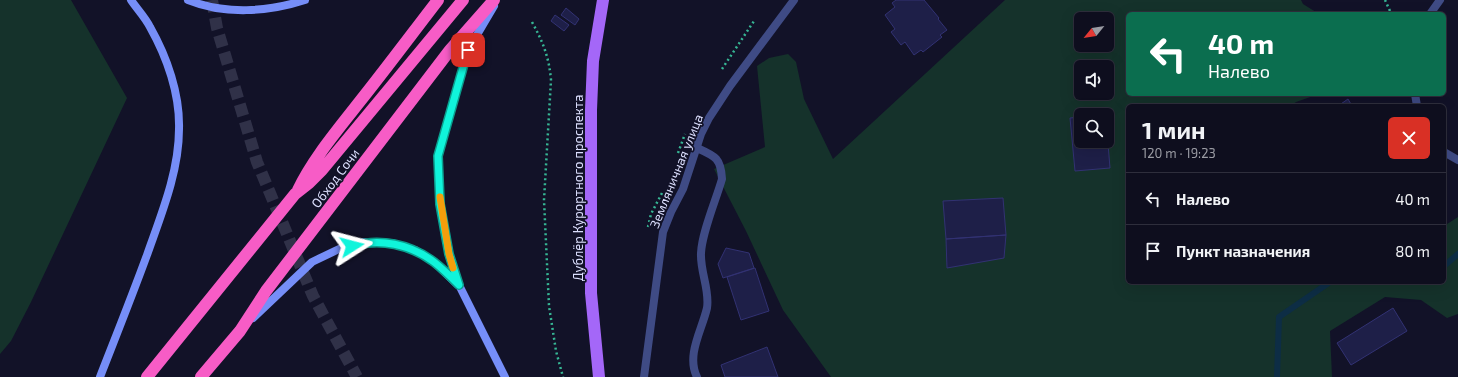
<!DOCTYPE html>
<html lang="ru">
<meta charset="utf-8">
<style>
:root{--surface:#0e0e1e;--page:#171727;--text:#f1f3f6;--muted:#9b9ca4;--line:#2e2e3c}
body{margin:0;font-family:"Exo 2",sans-serif;background:var(--page);color:var(--text);height:100vh;display:flex;flex-direction:column;font-size:15px;white-space:nowrap}
*{box-sizing:border-box;margin:0}
p{font-size:13px;color:var(--muted)}
.icon{flex:none;width:22px;height:22px;fill:none;stroke:currentColor;stroke-width:2;stroke-linecap:round;stroke-linejoin:round}
.map{position:relative;flex:1;overflow:hidden}
.side{position:absolute;left:1126px;top:104px;width:320px;height:180px;display:flex;flex-direction:column;background:var(--surface);border-radius:6px;box-shadow:0 4px 16px #0002,0 0 0 1px var(--line)}
.side>*{flex:none}
.guide{position:absolute;left:1126px;top:12px;width:320px;height:84px;border-radius:6px;box-shadow:0 4px 16px #0002,0 0 0 1px var(--line);background:#0b6e4f;color:#fff;overflow:hidden}
.needle{width:26px;rotate:240deg}
.controls{position:absolute;left:1074px;top:12px;display:grid;gap:8px}
.controls a{display:grid;place-items:center;width:40px;height:40px;border-radius:6px;background:var(--surface);box-shadow:0 4px 16px #0002,0 0 0 1px var(--line);font-size:20px}
.pin{position:absolute;display:grid;place-items:center;width:34px;height:34px;color:#fff;margin:-17px;border-radius:8px;box-shadow:0 2px 6px #0006}
.me{position:absolute;width:44px;margin:-22px;rotate:81deg;stroke-linejoin:round;filter:drop-shadow(0 0 3px #0008)}
.turn{display:flex;align-items:center;gap:14px;height:84px;padding:0 16px;font-size:18px}
.turn .icon{width:52px;height:52px;stroke-width:2.5}
.turn b{display:block;font-size:28px;line-height:34px}
.round{display:grid;place-items:center;flex:none;width:42px;height:42px;border-radius:6px;background:var(--page)}
.headline{display:flex;align-items:center;justify-content:space-between;height:68px;padding:0 16px}
h1{font-size:24px;font-weight:700;line-height:30px}
ul{padding:0;list-style:none}
li{display:flex;align-items:center;gap:12px;height:52px;padding:0 16px;border-top:1px solid var(--line)}
li div{flex:1}
li b{display:block;font-size:15px}
li em{font-style:normal}
.map>svg:first-child{display:block}
.green{fill:#15322b;fill-rule:evenodd}
.lines{fill:none;stroke-linecap:round;stroke-linejoin:round}
.stream{stroke:#0d2d45;stroke-width:6}
.building{fill:#1e1f48;stroke:#323273}
.primary-tunnel{stroke:#303148;stroke-width:12;stroke-dasharray:12 6;stroke-linecap:butt}
.path{stroke:#36b694;stroke-width:2.5;stroke-dasharray:2 3;stroke-linecap:butt}
.lane{stroke:#3f4b85;stroke-width:8}
.street{stroke:#3f4b85;stroke-width:8}
.secondary{stroke:#768ef8;stroke-width:8}
.primary{stroke:#a467f8;stroke-width:12}
.highway{stroke:#f75cc6;stroke-width:12}
.route-casing{stroke:#0a9f8e;stroke-width:10}
.route{stroke:#10f4db;stroke-width:7}
.slow{stroke:#f59e0b;stroke-width:7}
.labels{text-anchor:middle;stroke-width:3.5;stroke-linejoin:round;paint-order:stroke}
.street-label{font-size:13px;fill:#dbdefd;stroke:#121228}
</style>
<div class="map">
<svg width="1458" height="377" viewBox="0 0 1458 377">
<rect width="100%" height="100%" fill="#121228"/>
<!-- green -->
<path class="green" d="M0 0H71L127 98 31 302 11 341 0 354Z
M1005 0H1301L1303 4 1319 14H1128V94H1319L1296 102 1291 106H1128V282H1444V226L1458 217V314L1447 318 1421 300 1385 297 1330 331 1332 377H831L783 310 746 231 714 169 765 147 757 66 769 58 788 54 796 62 804 99 833 159ZM1081 19H1107V45H1081ZM1081 67H1107V93H1081ZM1081 115H1107V141H1081Z"/>
<g class="lines">
<!-- stream -->
<path class="stream" d="M1444 266 1458 254
M1277 377 1279 317 1330 282"/>
</g>
<!-- building -->
<path class="building" d="M896 0H924L939 18 938 19 947 30 940 35 942 37 923 52 921 50 914 55 905 42 901 45 891 32 895 29 885 15 895 7 892 3Z
M566 8 579 19 575 25 561 15Z
M555 15 569 25 564 31 551 21Z
M1348 99 1352 106H1338Z
M1081 117V141H1107V132L1110 168 1075 171 1070 118Z
M1003 198 1006 235 946 239 943 201Z
M1006 235 1004 258 947 268 946 239Z
M726 248 749 253 754 268 723 278 718 264Z
M755 268 769 311 741 320 727 277Z
M1393 308 1407 331 1351 365 1337 343Z
M767 347 778 377H725L721 365Z"/>
<g class="lines">
<!-- primary-tunnel -->
<path class="primary-tunnel" d="M212 0 217 28 257 162 313 296 357 377"/>
<!-- path -->
<path class="path" d="M1385 0 1390 11 1395 14
M532 22C543 42 549 57 551 80L544 200 549 306 556 351 563 377
M722 69 754 21
M678 153 685 134
M648 227 651 214 662 193"/>
<!-- lane -->
<path class="lane" d="M1430 14 1440 0
M1415 94 1417 106
M1444 152 1458 160
M697 377C686 355 702 330 707 308 710 290 700 272 701 253 702 232 716 200 722 179 721 158 715 156 697 148"/>
<!-- street -->
<path class="street" d="M644 377 663 232 671 212 683 189 701 134 709 118 730 86 794 0"/>
<!-- secondary -->
<path class="secondary" d="M188 0C225 15 268 12 305 0
M494 6 468 50 438 156 440 204 449 254 459 285 505 377
M253 318 312 262 339 249 364 242 392 243 415 250 434 262 458 285
M100 377C116 336 132 296 147 255 161 215 179 172 179 129 180 94 167 57 150 27 145 17 137 9 131 0"/>
<!-- primary -->
<path class="primary" d="M599 377 591 293V110L593 61 603 0"/>
<!-- highway -->
<path class="highway" d="M298 190C313 159 336 132 357 105 385 70 411 35 438 0
M147 377 295 194 309 183 322 170 463 0
M201 377 240 331 266 291 450 50 494 0"/>
</g>
<g class="lines">
<defs>
<path id="route" d="M352 246C380 238 410 244 434 262 443 269 451 277 459 285L449 254 440 204 438 156 468 50"/>
</defs>
<!-- route casing -->
<use href="#route" class="route-casing"/>
<!-- route -->
<use href="#route" class="route"/>
<!-- slow -->
<path class="slow" d="M440 197 449 254 453 268"/>
</g>
<g class="labels">
<!-- street labels -->
<g class="street-label">
<text transform="translate(676 171) rotate(-68)" y="5">Земляничная улица</text>
<text transform="translate(335 178) rotate(-53)" y="5">Обход Сочи</text>
<text transform="translate(578 188) rotate(-90)" y="5">Дублёр Курортного проспекта</text>
</g>
</g>
</svg>
<div class="controls">
<a><svg class="needle" viewBox="-14 -14 28 28"><path d="M0-13l5 13h-10z" fill="#e53935"/><path d="M0 13l5-13h-10z" fill="#9b9ca4"/></svg></a>
<a><svg class="icon" aria-label="sound" viewBox="0 0 24 24"><path d="M4 9h4l5-4v14l-5-4H4zM17 9q2 3 0 6"/></svg></a>
<a><svg class="icon" aria-label="search" viewBox="0 0 24 24"><circle cx="10" cy="10" r="6"/><path d="M15 15l6 6"/></svg></a>
</div>
<div class="pin" style="left:468px;top:50px;background:#d93025"><svg class="icon" aria-label="arrive" viewBox="0 0 24 24"><path d="M6 21V4h12l-3 4 3 4H6"/></svg></div>
<svg class="me" style="left:352px;top:246px" viewBox="-20 -20 40 40"><path d="M0-17L14 15 0 8-14 15z" fill="#10f4db" stroke="#fff" stroke-width="4"/></svg>
<div class="guide">
<div class="turn"><svg class="icon" aria-label="left" viewBox="0 0 24 24"><path d="M17 20v-9H6M10 6l-5 5 5 5"/></svg><div><b>40 m</b>Налево</div></div>
</div>
<section class="side">
<div class="headline"><div><h1>1 мин</h1><p>120 m · 19:23</p></div><a class="round" style="background:#d93025;color:#fff"><svg class="icon" aria-label="close" viewBox="0 0 24 24"><path d="M6 6l12 12M18 6L6 18"/></svg></a></div>
<ul>
<li><svg class="icon" aria-label="left" viewBox="0 0 24 24"><path d="M17 20v-9H6M10 6l-5 5 5 5"/></svg><div><b>Налево</b></div><em>40 m</em></li>
<li><svg class="icon" aria-label="arrive" viewBox="0 0 24 24"><path d="M6 21V4h12l-3 4 3 4H6"/></svg><div><b>Пункт назначения</b></div><em>80 m</em></li>
</ul>
</section>
</div>
